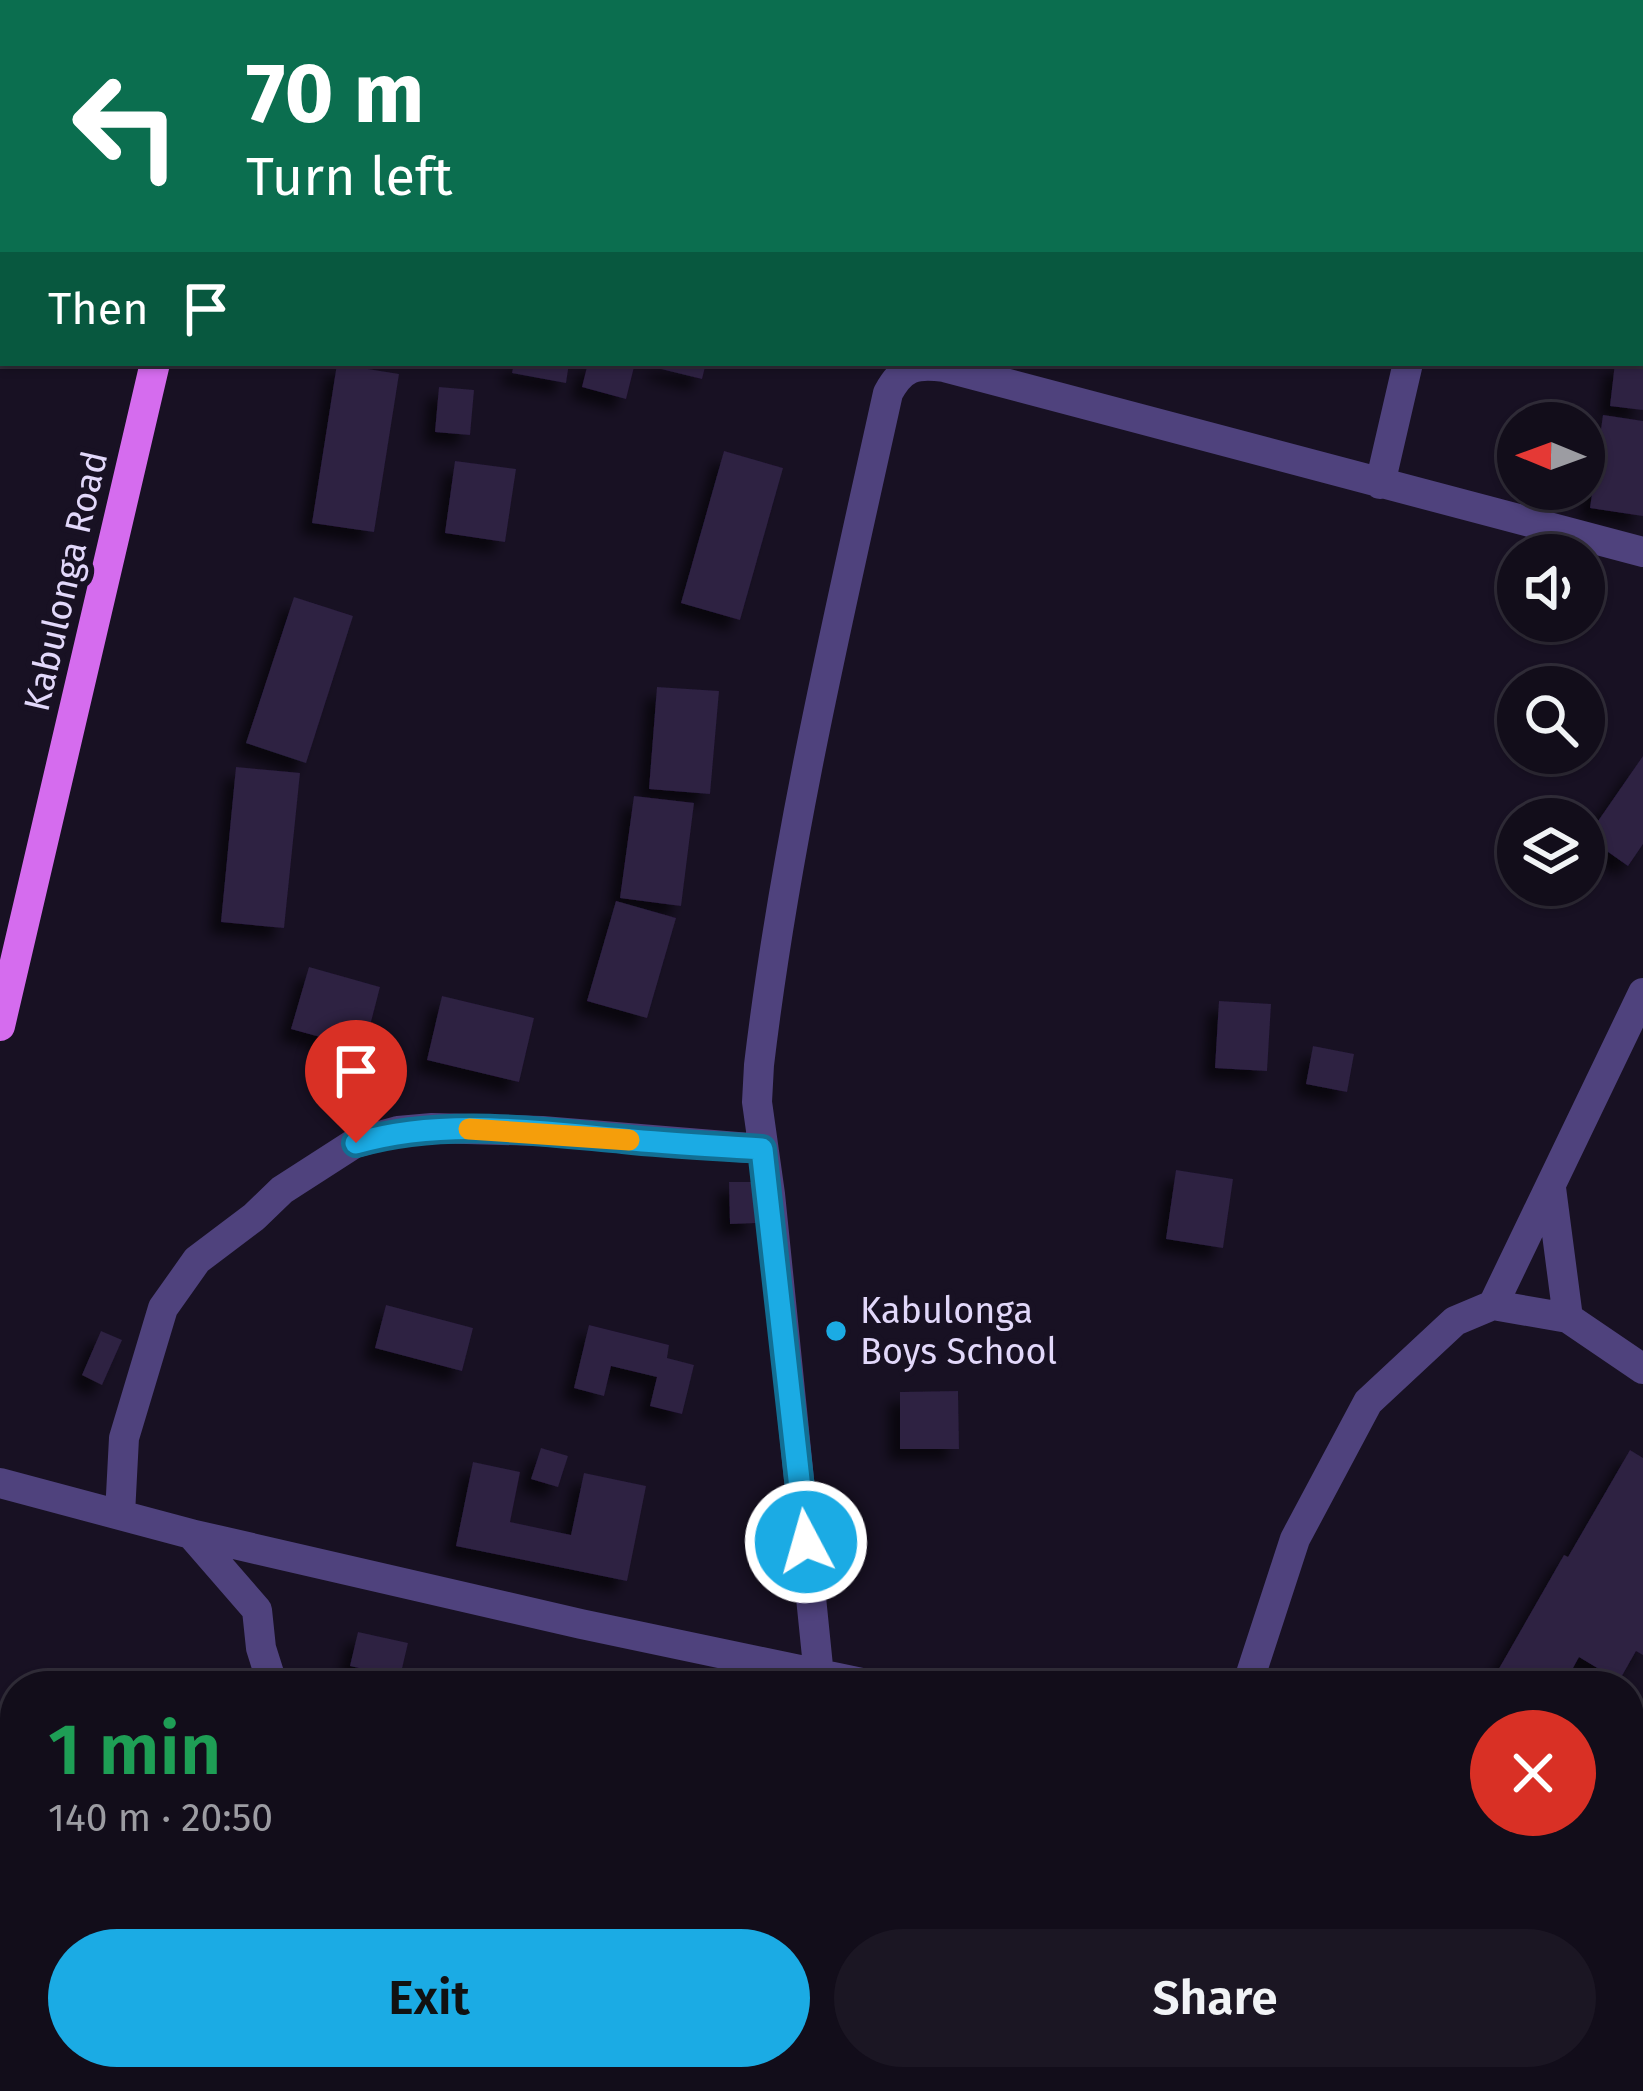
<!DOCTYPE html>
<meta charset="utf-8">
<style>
:root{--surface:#120d1a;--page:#1b1623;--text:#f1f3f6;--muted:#9c9ca2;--line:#312d39;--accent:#1babe4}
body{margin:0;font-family:"Fira Sans",sans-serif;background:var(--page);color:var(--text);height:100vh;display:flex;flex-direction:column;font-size:45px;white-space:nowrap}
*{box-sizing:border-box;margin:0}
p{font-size:39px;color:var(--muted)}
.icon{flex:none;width:66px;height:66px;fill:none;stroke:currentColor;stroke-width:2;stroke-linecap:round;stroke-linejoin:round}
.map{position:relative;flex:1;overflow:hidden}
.panel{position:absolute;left:0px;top:1671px;width:1644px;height:420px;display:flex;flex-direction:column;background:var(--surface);border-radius:48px 48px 0 0;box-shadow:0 3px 9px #0004,0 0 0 3px var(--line)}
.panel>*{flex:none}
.guide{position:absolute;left:0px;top:0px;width:1644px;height:366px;box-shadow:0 3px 9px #0004,0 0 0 3px var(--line);background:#0b6e4f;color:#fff;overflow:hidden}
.needle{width:78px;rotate:271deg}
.fabs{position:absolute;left:1497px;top:402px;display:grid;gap:24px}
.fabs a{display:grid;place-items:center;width:108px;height:108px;border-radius:50%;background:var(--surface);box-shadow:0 3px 9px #0004,0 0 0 3px var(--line);font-size:60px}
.pin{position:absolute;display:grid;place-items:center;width:102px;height:102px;color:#fff;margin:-123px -51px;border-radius:50% 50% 50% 0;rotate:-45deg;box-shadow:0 0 12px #0007}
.pin .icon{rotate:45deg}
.me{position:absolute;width:132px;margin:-66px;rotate:354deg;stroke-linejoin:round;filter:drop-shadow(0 0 9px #0008)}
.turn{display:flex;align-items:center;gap:42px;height:252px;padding:0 48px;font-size:54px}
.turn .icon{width:156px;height:156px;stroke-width:2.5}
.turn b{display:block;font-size:84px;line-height:102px}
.then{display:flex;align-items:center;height:114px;padding:0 48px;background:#0003;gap:24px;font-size:45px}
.round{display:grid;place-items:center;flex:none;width:126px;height:126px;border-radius:63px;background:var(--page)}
.overview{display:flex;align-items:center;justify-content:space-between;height:204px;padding:0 48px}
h1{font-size:72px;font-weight:600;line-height:90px;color:#1e9e55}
.action{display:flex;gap:24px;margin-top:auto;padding:24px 48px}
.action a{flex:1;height:138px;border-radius:72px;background:var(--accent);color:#111;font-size:48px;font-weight:600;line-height:138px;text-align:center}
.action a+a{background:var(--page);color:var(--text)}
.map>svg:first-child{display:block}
.building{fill:#2d2042;filter:url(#shadow)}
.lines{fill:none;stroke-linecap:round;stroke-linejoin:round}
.minor{stroke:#4f427d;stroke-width:30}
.major{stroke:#d56cee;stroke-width:30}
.route-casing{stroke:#126f94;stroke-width:30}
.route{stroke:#1babe4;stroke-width:21}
.slow{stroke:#f59e0b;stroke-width:21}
.poi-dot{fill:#1babe4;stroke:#181123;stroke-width:4.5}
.labels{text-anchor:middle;stroke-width:12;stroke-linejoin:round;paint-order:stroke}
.street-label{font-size:36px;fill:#e2d8fa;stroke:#181123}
.poi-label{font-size:36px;fill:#e2d8fa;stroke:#181123;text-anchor:start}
</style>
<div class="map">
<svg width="1643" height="2091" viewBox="0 0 1643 2091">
<defs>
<filter id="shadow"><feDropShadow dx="-11" dy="11" stdDeviation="6" flood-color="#0009"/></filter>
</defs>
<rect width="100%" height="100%" fill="#181123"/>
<!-- building -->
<path class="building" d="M514 363H569L566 383 512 373Z
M588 363H635L626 399 582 387Z
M659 363H706L702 379 657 368Z
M1615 363H1643V410L1610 406Z
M337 364 399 374 374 532 312 523Z
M439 387 474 390 470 435 435 432Z
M1603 415 1643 421V516L1590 508Z
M724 451 783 468 740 620 681 603Z
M455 461 516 469 505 542 445 533Z
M294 597 353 616 306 763 246 743Z
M657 687 719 691 710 794 649 789Z
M1643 756V844L1628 866 1587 837Z
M236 767 300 773 284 928 221 922Z
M634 796 694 803 681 906 620 898Z
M616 901 676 918 647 1018 587 1001Z
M309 967 380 987 364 1049 291 1029Z
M442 996 534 1018 519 1082 427 1060Z
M1219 1001 1271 1004 1267 1071 1215 1068Z
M1313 1046 1354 1054 1347 1092 1306 1084Z
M1176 1170 1233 1179 1223 1248 1166 1239Z
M729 1182H755L756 1223 730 1224Z
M386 1305 473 1328 462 1371 375 1348Z
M589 1325 669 1345 667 1358 694 1365 682 1414 650 1406 657 1377 611 1366 604 1396 574 1388Z
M101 1331 122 1340 102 1385 82 1375Z
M958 1391 959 1449H900V1392Z
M541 1448 568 1456 558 1487 531 1479Z
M1630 1450 1643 1458V1655L1636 1651 1619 1681 1579 1657 1563 1686H1489L1564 1555 1568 1557Z
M473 1462 520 1472 510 1522 571 1535 584 1473 646 1486 627 1581 456 1546Z
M358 1632 408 1643 400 1677 350 1666Z
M1257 2076H1276L1278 2091H1210L1209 2083Z
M1445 2076H1547L1548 2091H1446Z"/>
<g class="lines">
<!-- minor -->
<path class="minor" d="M1492 3 1493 0
M1641 254H1643
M1380 484 1408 363
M1551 1188 1568 1318
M1493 1305 1643 993
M0 1483 191 1534 581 1624 876 1686
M120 1514 124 1438 163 1308 197 1260 254 1217 282 1190 355 1143 398 1131 432 1128 542 1131 762 1149
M191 1534 257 1610 261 1648 273 1686
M820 1686 770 1194 757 1102 759 1065C786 839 839 615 888 393 902 367 915 363 944 367L1643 552
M1247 1686 1295 1539 1368 1402 1455 1321 1493 1305 1568 1318 1643 1369
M1629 1836 1643 1837
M850 2076 852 2091
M1323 2076 1324 2091
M190 2091 198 2076"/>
<!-- major -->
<path class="major" d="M235 3V0
M0 1026 155 363"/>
</g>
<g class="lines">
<defs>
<path id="route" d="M356 1143C442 1118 534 1131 623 1139 669 1144 716 1146 762 1149L806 1542"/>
</defs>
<!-- route casing -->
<use href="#route" class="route-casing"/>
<!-- route -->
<use href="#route" class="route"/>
<!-- slow -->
<path class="slow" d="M469 1129 629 1140"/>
</g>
<!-- markers -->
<circle class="poi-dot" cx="836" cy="1331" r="12"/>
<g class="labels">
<!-- street labels -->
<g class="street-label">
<text transform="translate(65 581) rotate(-77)" y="13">Kabulonga Road</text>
</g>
<!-- poi labels -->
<g class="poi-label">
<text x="860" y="1323">Kabulonga<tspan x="860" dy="41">Boys School</tspan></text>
</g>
</g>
</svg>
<div class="fabs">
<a><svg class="needle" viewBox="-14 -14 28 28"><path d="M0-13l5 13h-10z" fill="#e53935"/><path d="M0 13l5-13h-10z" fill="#9c9ca2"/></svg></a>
<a><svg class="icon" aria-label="sound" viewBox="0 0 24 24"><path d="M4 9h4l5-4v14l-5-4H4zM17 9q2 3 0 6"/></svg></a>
<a><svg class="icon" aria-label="search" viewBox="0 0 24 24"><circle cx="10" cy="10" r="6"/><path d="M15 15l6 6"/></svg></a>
<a><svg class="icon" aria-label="layers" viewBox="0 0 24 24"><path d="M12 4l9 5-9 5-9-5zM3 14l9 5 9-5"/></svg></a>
</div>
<div class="pin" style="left:356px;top:1143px;background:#d93025"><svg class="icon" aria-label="arrive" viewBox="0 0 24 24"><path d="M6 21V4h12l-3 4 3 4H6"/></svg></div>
<svg class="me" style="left:806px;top:1542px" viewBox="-20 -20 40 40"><circle r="17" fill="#1babe4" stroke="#fff" stroke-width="3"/><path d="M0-11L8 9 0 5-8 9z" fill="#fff"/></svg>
<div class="guide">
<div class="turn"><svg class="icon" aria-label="left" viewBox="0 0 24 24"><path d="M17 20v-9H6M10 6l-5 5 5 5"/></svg><div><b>70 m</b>Turn left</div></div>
<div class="then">Then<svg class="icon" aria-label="arrive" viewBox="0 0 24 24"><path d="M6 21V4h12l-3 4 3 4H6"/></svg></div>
</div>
<section class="panel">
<div class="overview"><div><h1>1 min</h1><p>140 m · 20:50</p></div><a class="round" style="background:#d93025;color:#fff"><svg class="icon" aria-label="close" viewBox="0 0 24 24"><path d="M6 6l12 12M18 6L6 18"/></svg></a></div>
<div class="action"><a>Exit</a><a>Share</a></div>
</section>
</div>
